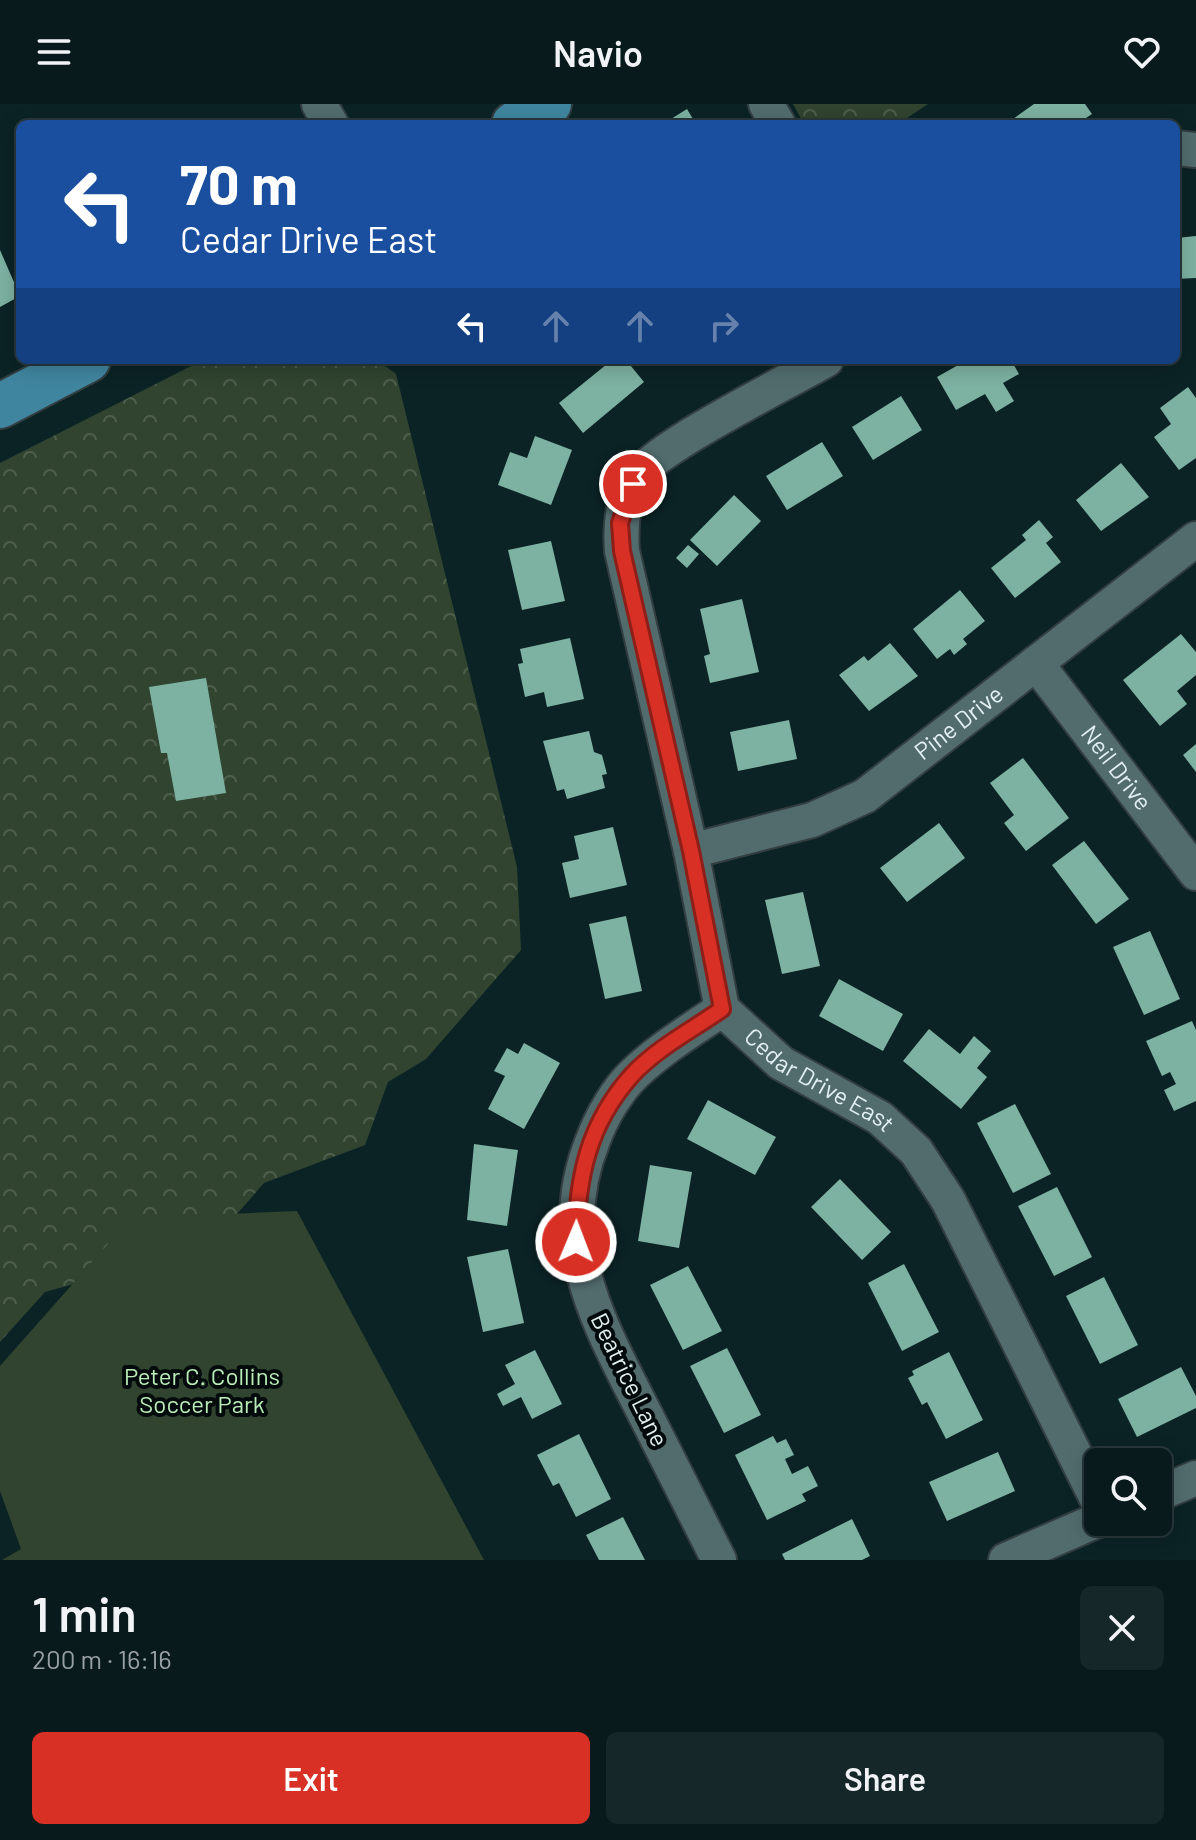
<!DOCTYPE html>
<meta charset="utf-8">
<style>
:root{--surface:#081a1c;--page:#162729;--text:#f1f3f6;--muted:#98a1a3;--line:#29383b;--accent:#d93025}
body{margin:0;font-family:Barlow,sans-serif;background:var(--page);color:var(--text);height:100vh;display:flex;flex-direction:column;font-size:30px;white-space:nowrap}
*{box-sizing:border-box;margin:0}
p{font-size:26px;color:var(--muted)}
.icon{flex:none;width:44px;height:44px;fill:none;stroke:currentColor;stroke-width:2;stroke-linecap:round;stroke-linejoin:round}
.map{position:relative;height:1456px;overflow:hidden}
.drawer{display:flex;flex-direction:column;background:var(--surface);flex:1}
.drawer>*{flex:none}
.guide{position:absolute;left:16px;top:16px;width:1164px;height:244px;border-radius:12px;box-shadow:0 4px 20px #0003,0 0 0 2px var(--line);background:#1a4fa0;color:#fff;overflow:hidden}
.buttons{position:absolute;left:1084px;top:1344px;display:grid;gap:16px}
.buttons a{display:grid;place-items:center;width:88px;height:88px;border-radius:12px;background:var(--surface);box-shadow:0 4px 20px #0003,0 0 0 2px var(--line);font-size:40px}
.pin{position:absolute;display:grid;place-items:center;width:68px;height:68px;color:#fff;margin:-34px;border:4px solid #fff;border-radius:50%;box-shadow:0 2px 8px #0007}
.me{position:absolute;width:88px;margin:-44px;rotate:1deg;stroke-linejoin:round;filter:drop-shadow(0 0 6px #0008)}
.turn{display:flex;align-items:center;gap:28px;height:168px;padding:0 32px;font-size:36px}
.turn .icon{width:104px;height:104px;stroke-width:2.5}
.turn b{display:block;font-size:56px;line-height:68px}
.lanes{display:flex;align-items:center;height:76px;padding:0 32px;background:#0003;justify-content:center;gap:40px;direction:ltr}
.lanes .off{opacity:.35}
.round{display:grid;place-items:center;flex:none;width:84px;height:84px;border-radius:12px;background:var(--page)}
.overview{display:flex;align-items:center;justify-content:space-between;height:136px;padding:0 32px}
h1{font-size:48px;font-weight:600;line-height:60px}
.button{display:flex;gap:16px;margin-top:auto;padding:16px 32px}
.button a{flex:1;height:92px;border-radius:12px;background:var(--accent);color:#fff;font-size:32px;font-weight:600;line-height:92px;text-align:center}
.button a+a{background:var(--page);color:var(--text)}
header{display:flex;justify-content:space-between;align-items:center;height:104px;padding:0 32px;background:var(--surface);font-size:36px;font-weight:600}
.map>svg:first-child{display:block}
.forest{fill:url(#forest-crowns)}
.park{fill:#304430}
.building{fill:#7db1a1}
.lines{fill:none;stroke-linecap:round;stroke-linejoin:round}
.minor-casing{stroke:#323e40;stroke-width:38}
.major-casing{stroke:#323e40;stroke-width:48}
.minor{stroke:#526c6e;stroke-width:34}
.major{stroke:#40859f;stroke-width:44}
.route-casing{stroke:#8d1f18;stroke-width:20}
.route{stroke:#d93025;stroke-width:14}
.labels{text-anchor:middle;stroke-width:8;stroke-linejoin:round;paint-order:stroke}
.street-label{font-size:24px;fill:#e2f0f1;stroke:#030a0b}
.park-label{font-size:24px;fill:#b9eeb9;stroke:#030a0b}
</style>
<header><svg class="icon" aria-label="menu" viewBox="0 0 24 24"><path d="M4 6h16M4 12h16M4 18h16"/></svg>Navio<svg class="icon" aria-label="heart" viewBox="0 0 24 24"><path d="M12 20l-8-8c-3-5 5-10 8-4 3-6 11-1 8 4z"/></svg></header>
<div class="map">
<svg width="1196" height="1456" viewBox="0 0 1196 1456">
<defs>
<pattern id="forest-crowns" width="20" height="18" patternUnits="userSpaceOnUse" patternTransform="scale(2)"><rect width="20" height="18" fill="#304430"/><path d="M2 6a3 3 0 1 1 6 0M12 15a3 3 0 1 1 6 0" fill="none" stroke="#4e5f4e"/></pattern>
</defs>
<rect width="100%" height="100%" fill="#0b2325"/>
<!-- forest -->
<path class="forest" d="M793 0H928L898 20H804Z
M203 256H377L396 270 517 763 521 846 426 955 388 978 365 1041 264 1079 208 1143 45 1188 0 1238V359Z"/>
<!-- park -->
<path class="park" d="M297 1107 484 1456H2L21 1445 0 1387V1262L131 1114Z"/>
<!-- building -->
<path class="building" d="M1034 0H1085L1092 10 1077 20H1006Z
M687 5 696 20H663Z
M1196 132V174L1176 175V134Z
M0 146 20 192 0 203Z
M612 256H626L644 278 583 329 559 299Z
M967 256H1011L1019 270 1003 279 1014 297 996 308 985 290 956 306 937 273Z
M1188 283 1196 294V354L1179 366 1154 333 1171 320 1160 304Z
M901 292 922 326 873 356 852 323Z
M535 332 572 346 551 401 498 381 510 348 527 354Z
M822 338 843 372 787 406 766 372Z
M1121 359 1149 393 1101 427 1076 396Z
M734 391 761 417 717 462 690 436Z
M1039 416 1053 433 1046 439 1061 458 1015 494 991 464 1026 436 1022 431Z
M551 437 565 497 522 506 508 446Z
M688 441 699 450 687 464 676 454Z
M960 486 985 517 963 535 967 540 954 551 950 545 937 555 913 525Z
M742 495 759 568 710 579 704 552 710 550 700 505Z
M1181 530 1196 548V571L1177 587 1187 600 1160 622 1123 576Z
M570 534 584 595 547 603 544 588 525 593 518 560 523 559 520 545Z
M890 539 918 572 869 607 839 571 864 552 868 557Z
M206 574 226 689 176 697 167 649H161L149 583Z
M789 616 797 655 738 667 730 628Z
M589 627 594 648 602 651 607 670 602 671 605 684 567 695 564 685 557 687 543 637Z
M1196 640V668L1183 651Z
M1023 654 1069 714 1026 747 1004 719 1014 711 990 679Z
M939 719 965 754 907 798 880 764Z
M613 723 627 781 570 794 562 759 579 755 574 732Z
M1084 737 1129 795 1096 820 1052 761Z
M803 788 820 862 782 870 765 796Z
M626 812 642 887 605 895 589 820Z
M1150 827 1180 895 1144 911 1113 843Z
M839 875 903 910 883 947 819 912Z
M1192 917 1196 926V997L1174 1007 1164 986 1176 980 1170 968 1162 972 1146 937Z
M929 925 960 950 974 932 991 947 977 964 987 973 961 1005 903 957Z
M524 939 560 959 524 1025 488 1005 505 972 494 967 507 944 518 950Z
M708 996 776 1033 755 1071 687 1035Z
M1015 1000 1051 1070 1013 1089 977 1019Z
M474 1040 518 1046 507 1122 467 1116Z
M650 1061 692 1068 679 1144 638 1137Z
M840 1075 891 1128 862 1156 811 1103Z
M1057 1083 1092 1153 1054 1172 1018 1102Z
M508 1145 524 1219 483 1228 467 1153Z
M904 1160 939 1228 902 1247 868 1179Z
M688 1162 722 1227 683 1246 650 1181Z
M1104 1173 1138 1241 1100 1260 1066 1192Z
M727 1244 761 1311 724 1329 690 1262Z
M535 1246 562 1300 532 1315 521 1293 503 1302 497 1290 515 1280 505 1261Z
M949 1248 983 1316 946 1335 927 1298 922 1301 908 1274 914 1271 912 1267Z
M1181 1263 1196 1292V1304L1137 1333 1118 1295Z
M579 1330 611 1395 576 1413 559 1379 553 1382 537 1351Z
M773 1332 777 1339 786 1335 794 1351 785 1355 792 1370 808 1362 818 1382 802 1390 806 1397 767 1416 735 1351Z
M998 1348 1015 1387 947 1417 929 1378Z
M623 1413 645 1456H599L586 1431Z
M852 1415 870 1452 862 1456H785L782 1450Z"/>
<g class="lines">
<defs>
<g id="minor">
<path d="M319 0 331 20"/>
<path d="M766 0 778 20"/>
<path d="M1176 44 1196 46"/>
<path id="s1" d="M826 256C789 277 659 342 640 370 623 393 620 418 622 447L691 747 722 905 781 959 880 1014 916 1047 948 1096 1098 1397"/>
<path id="s2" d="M1036 559 1196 769"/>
<path id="s3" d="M691 747 812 716 865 692 1196 435"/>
<path d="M1158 1390 1196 1374"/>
<path d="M719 1456C694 1407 670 1359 645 1310 599 1219 551 1139 593 1036 601 1014 617 986 634 970 661 944 692 926 722 905"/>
<path d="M1006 1456 1098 1416"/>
</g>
<path id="major" d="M514 20 549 0
M0 302 88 256"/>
</defs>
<!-- minor casing -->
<use href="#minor" class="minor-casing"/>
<!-- major casing -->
<use href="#major" class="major-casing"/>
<!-- minor -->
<use href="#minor" class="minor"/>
<!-- major -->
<use href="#major" class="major"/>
</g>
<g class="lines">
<defs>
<path id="route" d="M576 1138C577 1074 588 1020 632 971 657 944 692 926 722 905L691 747 622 447 620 419 633 380"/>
</defs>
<!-- route casing -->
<use href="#route" class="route-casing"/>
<!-- route -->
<use href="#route" class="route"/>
</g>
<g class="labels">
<!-- street labels -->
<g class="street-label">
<text dy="8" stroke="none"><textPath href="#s3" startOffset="302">Pine Drive</textPath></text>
<text dy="8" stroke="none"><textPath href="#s2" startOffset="132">Neil Drive</textPath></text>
<text dy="8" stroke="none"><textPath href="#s1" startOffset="890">Cedar Drive East</textPath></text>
<text transform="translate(629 1276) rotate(64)" y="8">Beatrice Lane</text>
</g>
<!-- park labels -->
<g class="park-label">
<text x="202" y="1281">Peter C. Collins<tspan x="202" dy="28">Soccer Park</tspan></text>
</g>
</g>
</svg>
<div class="buttons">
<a><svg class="icon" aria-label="search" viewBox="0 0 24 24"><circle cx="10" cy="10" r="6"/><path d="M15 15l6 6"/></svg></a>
</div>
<div class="pin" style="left:633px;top:380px;background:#d93025"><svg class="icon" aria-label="arrive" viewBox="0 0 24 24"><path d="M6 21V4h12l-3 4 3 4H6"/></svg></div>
<svg class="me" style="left:576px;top:1138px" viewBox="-20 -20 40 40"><circle r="17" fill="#d93025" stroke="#fff" stroke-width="3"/><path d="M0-11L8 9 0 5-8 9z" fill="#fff"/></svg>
<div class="guide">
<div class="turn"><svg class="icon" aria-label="left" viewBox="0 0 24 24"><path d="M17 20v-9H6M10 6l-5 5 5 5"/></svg><div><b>70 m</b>Cedar Drive East</div></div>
<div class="lanes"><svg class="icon" aria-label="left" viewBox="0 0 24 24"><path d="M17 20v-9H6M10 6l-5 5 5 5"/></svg><svg class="icon off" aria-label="ahead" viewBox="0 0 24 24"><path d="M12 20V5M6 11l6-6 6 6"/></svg><svg class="icon off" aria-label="ahead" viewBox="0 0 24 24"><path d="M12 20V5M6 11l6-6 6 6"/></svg><svg class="icon off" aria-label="right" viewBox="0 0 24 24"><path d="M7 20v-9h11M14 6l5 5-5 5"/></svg></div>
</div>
</div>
<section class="drawer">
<div class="overview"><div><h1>1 min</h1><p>200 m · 16:16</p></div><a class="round"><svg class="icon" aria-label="close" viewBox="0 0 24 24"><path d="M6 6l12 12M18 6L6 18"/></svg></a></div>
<div class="button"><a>Exit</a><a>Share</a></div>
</section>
